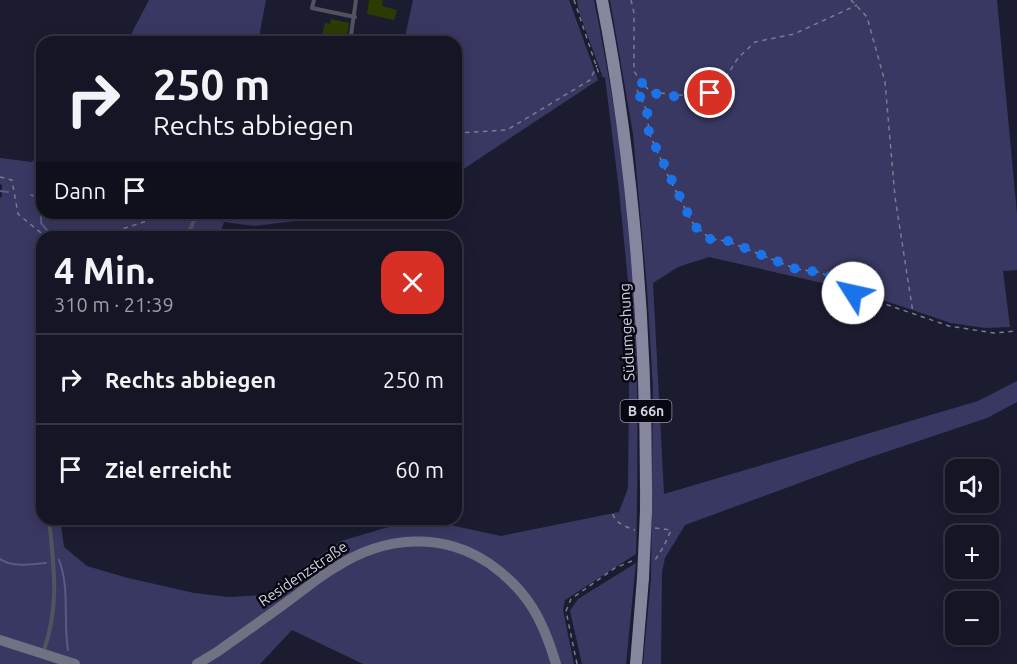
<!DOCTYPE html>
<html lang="de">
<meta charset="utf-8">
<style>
:root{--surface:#151525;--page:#222232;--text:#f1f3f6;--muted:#9d9fa7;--line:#343442}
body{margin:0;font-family:Ubuntu,sans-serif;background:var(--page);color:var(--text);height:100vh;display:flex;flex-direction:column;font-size:22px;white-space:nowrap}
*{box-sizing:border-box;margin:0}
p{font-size:20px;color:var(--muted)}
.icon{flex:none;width:33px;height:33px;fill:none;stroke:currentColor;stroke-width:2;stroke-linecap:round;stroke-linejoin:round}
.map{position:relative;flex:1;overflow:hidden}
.side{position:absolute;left:36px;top:231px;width:426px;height:294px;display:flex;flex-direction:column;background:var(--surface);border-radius:18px;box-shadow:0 3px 15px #0003,0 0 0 2px var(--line)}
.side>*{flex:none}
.top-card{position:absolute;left:36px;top:36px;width:426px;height:183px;border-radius:18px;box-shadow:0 3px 15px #0003,0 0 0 2px var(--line);background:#151525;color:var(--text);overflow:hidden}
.buttons{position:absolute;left:945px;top:459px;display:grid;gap:12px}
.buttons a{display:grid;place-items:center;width:54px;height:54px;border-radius:12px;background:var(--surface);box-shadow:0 3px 15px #0003,0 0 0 2px var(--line);font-size:30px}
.pin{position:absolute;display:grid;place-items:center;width:51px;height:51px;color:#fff;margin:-26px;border:3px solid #fff;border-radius:50%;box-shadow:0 2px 6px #0007}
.me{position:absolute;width:66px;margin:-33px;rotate:305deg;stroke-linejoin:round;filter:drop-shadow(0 0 4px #0008)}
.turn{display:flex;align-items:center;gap:21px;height:126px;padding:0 18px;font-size:27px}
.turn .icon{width:78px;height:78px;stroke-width:2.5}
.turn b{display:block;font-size:42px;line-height:51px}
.then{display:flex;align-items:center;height:57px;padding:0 18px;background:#0003;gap:12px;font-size:22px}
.round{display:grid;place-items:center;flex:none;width:63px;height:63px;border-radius:18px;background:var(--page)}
.summary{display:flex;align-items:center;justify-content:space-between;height:102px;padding:0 18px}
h1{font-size:36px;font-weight:600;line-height:45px}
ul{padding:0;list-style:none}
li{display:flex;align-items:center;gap:18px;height:90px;padding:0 18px;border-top:2px solid var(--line)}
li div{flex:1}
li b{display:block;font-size:22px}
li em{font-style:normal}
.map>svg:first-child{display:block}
.green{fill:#393862}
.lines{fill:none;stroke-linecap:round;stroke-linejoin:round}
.stream{stroke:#5d5986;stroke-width:2}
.building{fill:#2b3b02}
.path{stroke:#7b7b8d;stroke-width:1.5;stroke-dasharray:4.5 4.5;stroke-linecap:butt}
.service{stroke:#52535e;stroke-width:4}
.secondary{stroke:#707183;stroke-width:10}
.primary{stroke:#86879f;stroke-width:12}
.primary-bridge{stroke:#86879f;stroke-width:12}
.route{stroke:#1a73e8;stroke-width:10;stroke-dasharray:0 18}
.labels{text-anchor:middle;stroke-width:5;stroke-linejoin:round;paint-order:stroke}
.shield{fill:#070711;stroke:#9495a3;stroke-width:1.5}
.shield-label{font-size:14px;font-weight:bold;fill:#d1d2e1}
.street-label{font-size:15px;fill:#d1d2e1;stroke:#070711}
</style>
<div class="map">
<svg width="1017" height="664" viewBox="0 0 1017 664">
<rect width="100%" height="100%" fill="#1c1c31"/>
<!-- green -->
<path class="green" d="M149 0H266L258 42H127Z
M413 0H569L598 80 456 174V42H404Z
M577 0H594C614 100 631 201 635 303 638 386 638 470 636 554L565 600 563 610 574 664H363L292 630 260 664H0V198L2 196V185L0 184V158L32 162 42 151V184L35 205 42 210V213H363L254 226 224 222 219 237H42V519H60L64 547 87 566 124 577 194 593 228 597 263 595 341 541 385 528 427 520 501 536 619 512 628 488 630 301 619 190 605 77 603 78 579 12Z
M610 0H997L1017 214V270L1003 271 1010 327 985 328 951 323 853 290 709 257 678 267 653 283 664 494 978 401 1017 381V402L987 418 859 461 685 525 665 558 662 572 661 664H643L651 578 653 388 647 288 633 134Z
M636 563 626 664H582L570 611 578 599Z"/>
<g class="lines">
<!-- stream -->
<path class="stream" d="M0 191 8 192
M31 195 38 197
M41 208V223L53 237
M0 559C13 568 31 564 46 563
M59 560C70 588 63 620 68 650"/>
</g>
<!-- building -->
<path class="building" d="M369 0H383L382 6 397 10 394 20 367 14Z
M331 19 349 23 346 42H320L325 23 330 24Z
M377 34 400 39V42H375Z"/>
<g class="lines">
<!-- path -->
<path class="path" d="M574 0 600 77
M631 0 634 13V71L641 82 651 92 689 96 710 93 726 77 738 58 755 42 794 34 857 5
M851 0 867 17 885 82 895 197 913 313
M641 82 637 90 647 111 649 133 669 178 692 222 710 239 727 241 796 269 818 272 840 280 853 293 949 326 994 333 1017 331
M456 133 507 130 590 80 597 65
M0 177 12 180 18 214 46 237
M120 229 127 237
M98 237 171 213
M613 514C615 523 626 527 635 530
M655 528 671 530 664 546 655 560
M577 664 566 611 571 599 615 568 632 561"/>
<!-- service -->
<path class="service" d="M314 0 312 8 355 17
M350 42 356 0
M187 237 197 213
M43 653C60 606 54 568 49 519"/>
<!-- secondary -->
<path class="secondary" d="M0 640 75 664
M197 664 217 652C242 634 267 617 291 599 306 588 320 576 336 567 384 536 442 531 490 564 528 591 543 620 556 664"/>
<!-- primary -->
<path class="primary" d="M602 0C635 169 647 340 646 511
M636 664 643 578"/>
<!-- primary-bridge -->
<path class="primary-bridge" d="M643 578 646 511"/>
</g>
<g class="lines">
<!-- route -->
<path class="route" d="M710 93C694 96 667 99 652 92 648 90 644 85 641 82L637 90 647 111 649 133 692 222 700 232 710 239 728 241 796 269 818 272 840 280 853 293"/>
</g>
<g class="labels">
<!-- shield labels -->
<rect class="shield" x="620.5" y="400" width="51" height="22" rx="4.5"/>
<g class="shield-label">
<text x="646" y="416">B 66n</text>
</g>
<!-- street labels -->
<g class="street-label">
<text transform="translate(627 332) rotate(-93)" y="5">Südumgehung</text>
<text transform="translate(303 574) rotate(-34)" y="5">Residenzstraße</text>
</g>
</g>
</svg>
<div class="buttons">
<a><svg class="icon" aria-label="sound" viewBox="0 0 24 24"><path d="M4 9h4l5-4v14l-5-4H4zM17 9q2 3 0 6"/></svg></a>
<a>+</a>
<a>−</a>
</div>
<div class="pin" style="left:710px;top:93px;background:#d93025"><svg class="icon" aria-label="arrive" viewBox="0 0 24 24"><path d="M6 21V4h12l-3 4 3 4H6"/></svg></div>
<svg class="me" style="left:853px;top:293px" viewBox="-20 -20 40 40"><circle r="19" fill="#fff"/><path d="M0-13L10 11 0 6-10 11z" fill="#1a73e8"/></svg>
<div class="top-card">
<div class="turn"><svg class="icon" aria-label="right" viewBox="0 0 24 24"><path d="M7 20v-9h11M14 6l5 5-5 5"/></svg><div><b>250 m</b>Rechts abbiegen</div></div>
<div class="then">Dann<svg class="icon" aria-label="arrive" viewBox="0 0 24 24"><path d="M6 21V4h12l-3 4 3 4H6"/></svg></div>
</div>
<section class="side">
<div class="summary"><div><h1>4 Min.</h1><p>310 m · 21:39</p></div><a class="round" style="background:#d93025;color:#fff"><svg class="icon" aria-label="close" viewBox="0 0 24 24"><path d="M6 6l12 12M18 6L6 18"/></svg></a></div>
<ul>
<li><svg class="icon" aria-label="right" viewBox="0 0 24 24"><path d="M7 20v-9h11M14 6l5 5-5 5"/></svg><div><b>Rechts abbiegen</b></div><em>250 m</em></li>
<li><svg class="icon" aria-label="arrive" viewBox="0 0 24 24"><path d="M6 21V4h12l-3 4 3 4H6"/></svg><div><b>Ziel erreicht</b></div><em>60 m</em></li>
</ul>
</section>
</div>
